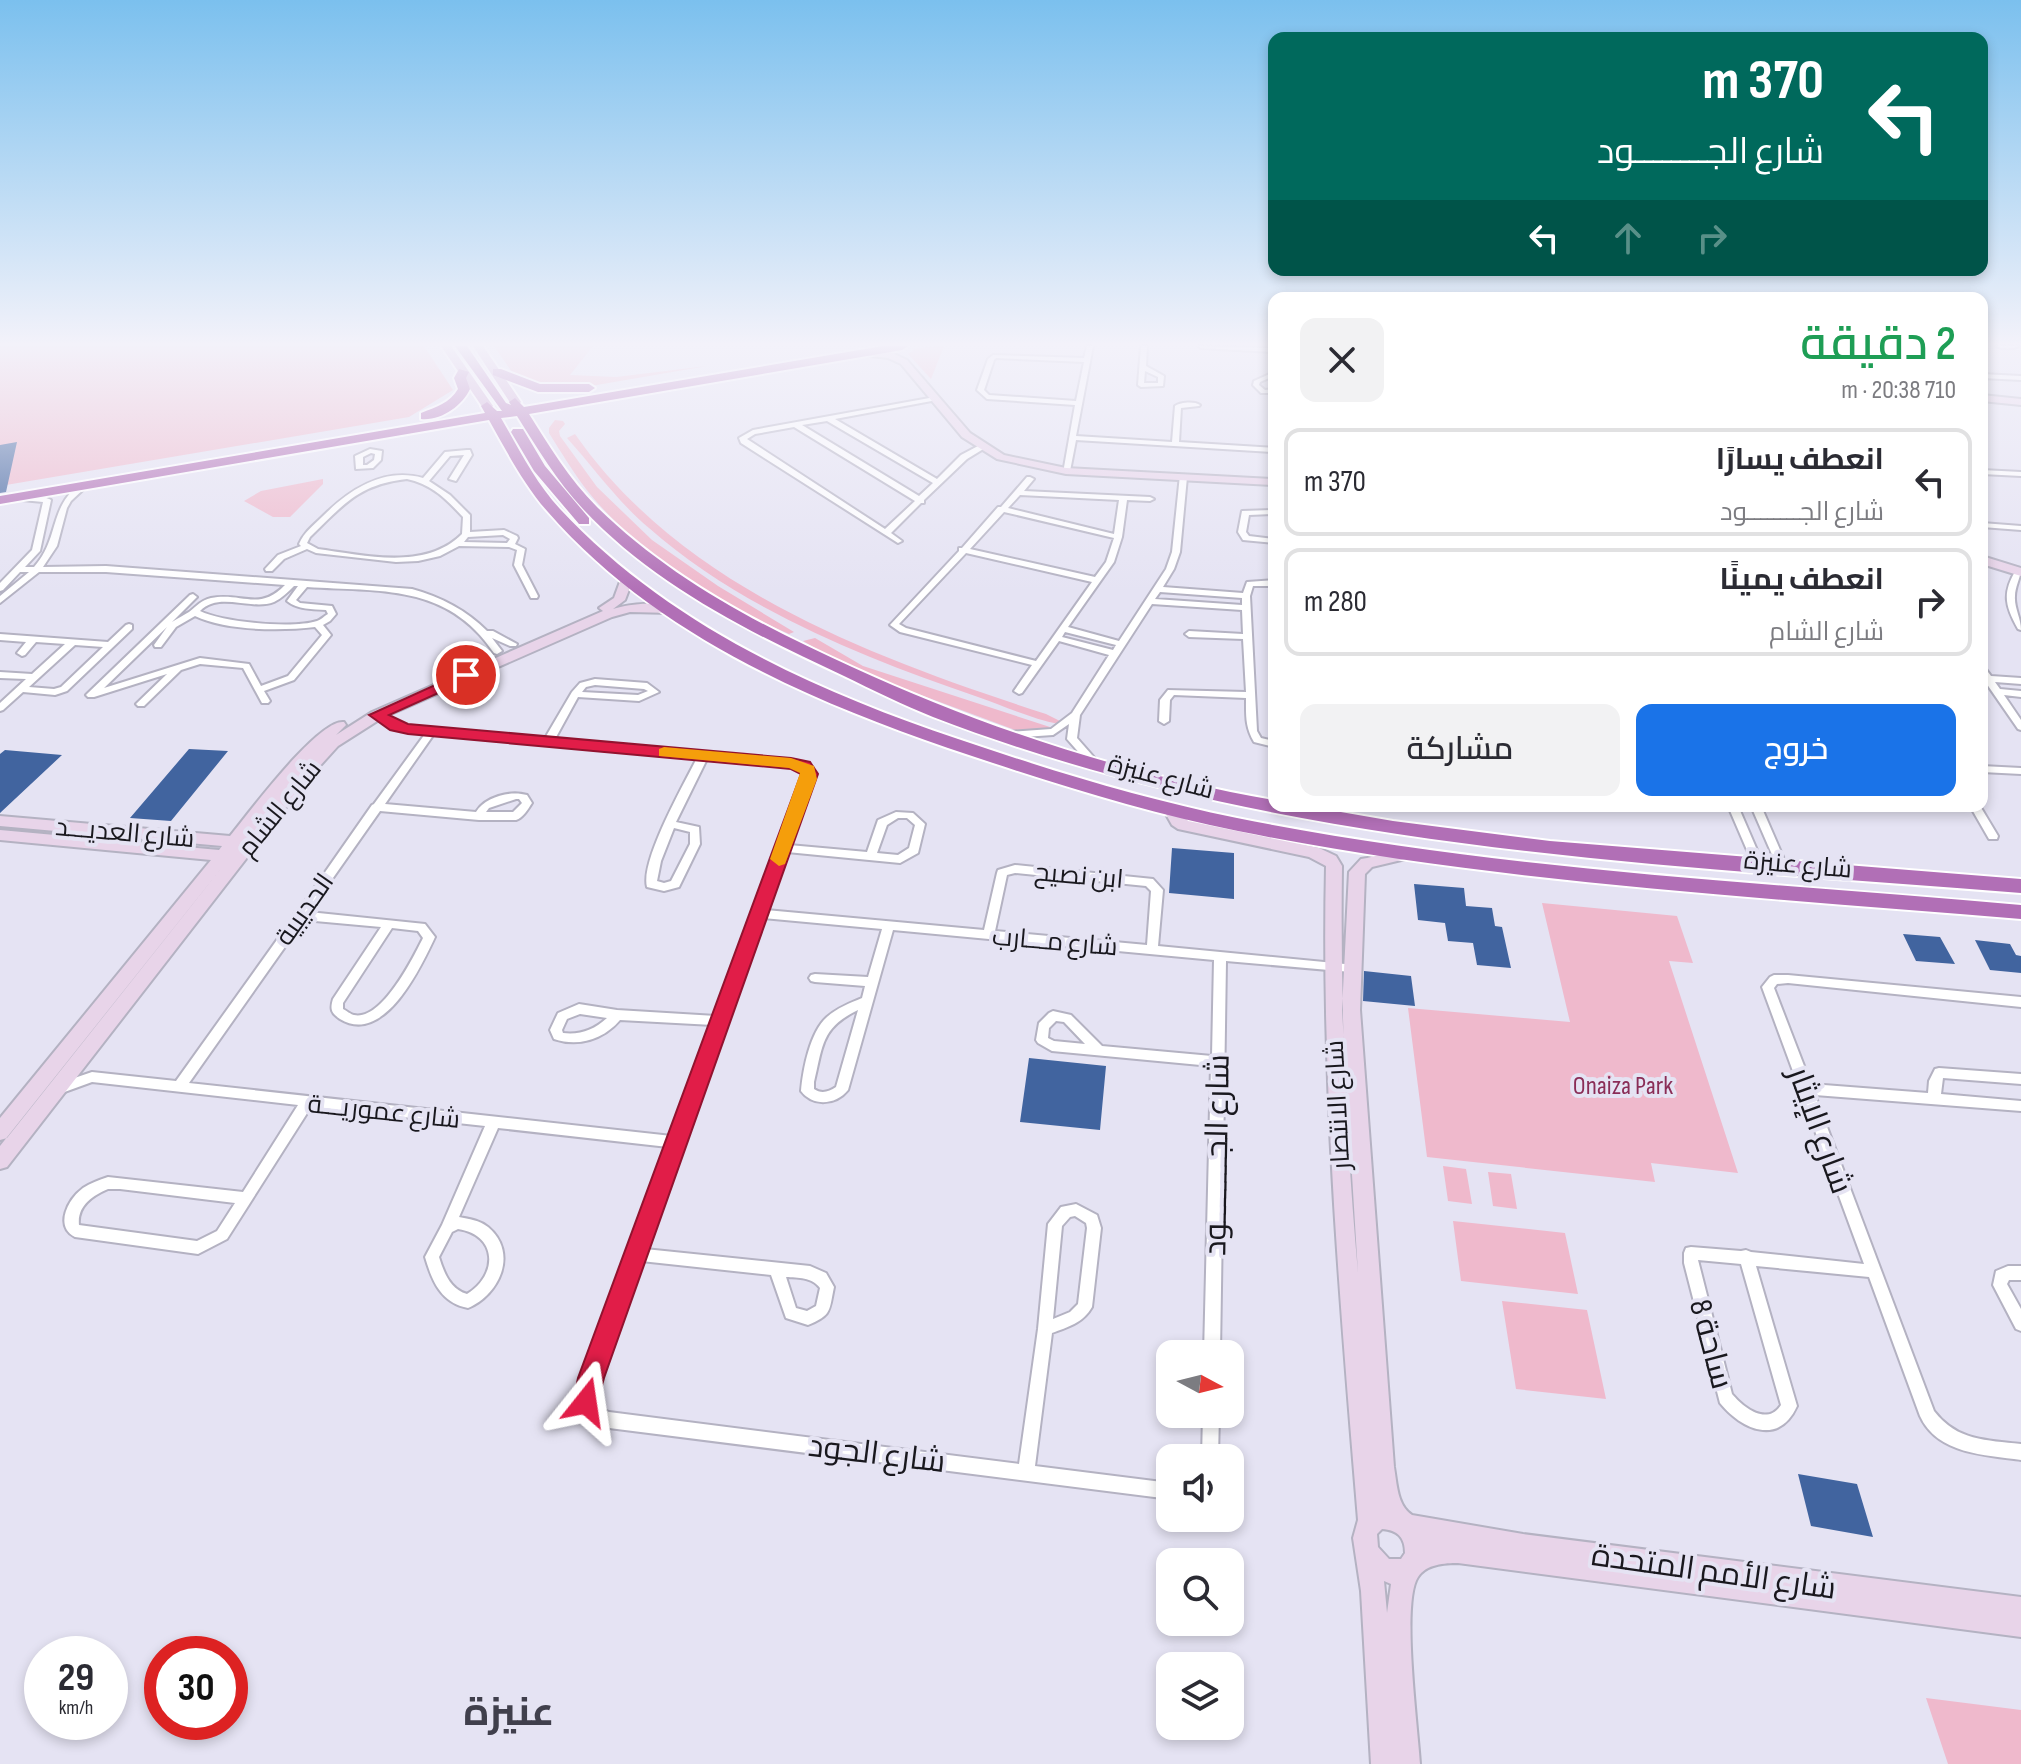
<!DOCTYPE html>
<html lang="ar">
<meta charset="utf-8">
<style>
:root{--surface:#fff;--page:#f2f2f3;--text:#2b2b33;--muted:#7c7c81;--line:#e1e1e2;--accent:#1a73e8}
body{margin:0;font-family:"Sofia Sans Condensed",Cairo,sans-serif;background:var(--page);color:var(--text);direction:rtl;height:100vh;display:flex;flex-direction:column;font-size:30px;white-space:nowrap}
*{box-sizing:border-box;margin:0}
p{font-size:26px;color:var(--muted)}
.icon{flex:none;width:44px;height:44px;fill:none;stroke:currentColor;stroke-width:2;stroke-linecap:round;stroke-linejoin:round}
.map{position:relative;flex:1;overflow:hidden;direction:ltr}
.details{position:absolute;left:1268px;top:292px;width:720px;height:520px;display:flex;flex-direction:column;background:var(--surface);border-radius:16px;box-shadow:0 4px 12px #0003;direction:rtl}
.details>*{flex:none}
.hud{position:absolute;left:1268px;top:32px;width:720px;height:244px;border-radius:16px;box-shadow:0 4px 12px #0003;direction:rtl;background:#00695c;color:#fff;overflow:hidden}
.needle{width:52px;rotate:97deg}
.buttons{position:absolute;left:1156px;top:1340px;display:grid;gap:16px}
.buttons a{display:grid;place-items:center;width:88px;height:88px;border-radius:16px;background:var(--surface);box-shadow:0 4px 12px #0003;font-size:40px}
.speed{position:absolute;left:24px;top:1636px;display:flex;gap:16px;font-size:40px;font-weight:700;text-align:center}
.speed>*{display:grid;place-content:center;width:104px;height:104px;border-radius:50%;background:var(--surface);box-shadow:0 4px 12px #0003;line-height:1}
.speed small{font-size:20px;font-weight:400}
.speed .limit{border:12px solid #d22;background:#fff;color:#111}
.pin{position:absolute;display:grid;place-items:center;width:68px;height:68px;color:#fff;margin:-34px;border:4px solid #fff;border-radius:50%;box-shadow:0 2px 8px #0007}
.me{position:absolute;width:88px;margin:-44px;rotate:15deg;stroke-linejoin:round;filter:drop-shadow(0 0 6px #0008)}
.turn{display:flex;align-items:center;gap:28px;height:168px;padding:0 32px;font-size:36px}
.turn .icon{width:104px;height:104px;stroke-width:2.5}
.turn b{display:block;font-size:56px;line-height:68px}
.lanes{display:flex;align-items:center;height:76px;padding:0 32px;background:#0003;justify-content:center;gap:40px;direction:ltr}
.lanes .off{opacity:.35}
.round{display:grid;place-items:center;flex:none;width:84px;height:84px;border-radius:16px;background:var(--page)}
.headline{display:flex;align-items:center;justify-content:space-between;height:136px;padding:0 32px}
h1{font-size:48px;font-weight:600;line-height:60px;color:#1e9e55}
.cta{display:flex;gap:16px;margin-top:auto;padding:16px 32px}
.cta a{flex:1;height:92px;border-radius:16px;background:var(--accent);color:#fff;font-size:32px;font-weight:600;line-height:92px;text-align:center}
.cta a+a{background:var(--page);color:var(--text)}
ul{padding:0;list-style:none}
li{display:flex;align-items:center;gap:24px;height:108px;margin:0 16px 12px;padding:0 16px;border:4px solid var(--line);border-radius:16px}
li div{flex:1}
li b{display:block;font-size:30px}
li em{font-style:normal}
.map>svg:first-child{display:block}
.green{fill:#efb9cc}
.building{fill:#41649f}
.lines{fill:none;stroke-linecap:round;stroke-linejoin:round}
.street-casing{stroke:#b4b2c2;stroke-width:4}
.secondary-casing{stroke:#b4b2c2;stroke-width:4}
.primary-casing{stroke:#fff;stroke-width:4}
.highway-casing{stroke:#fff;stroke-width:4}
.street{fill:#fff;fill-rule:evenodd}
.secondary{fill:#e8d4e9;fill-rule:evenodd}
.primary{fill:#d0a9d3;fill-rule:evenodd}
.highway{fill:#b16fb6;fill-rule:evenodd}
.route{fill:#e11d48;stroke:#92132f;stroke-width:2}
.slow{fill:#f59e0b}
.labels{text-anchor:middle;stroke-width:8;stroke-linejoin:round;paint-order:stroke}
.street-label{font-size:26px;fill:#19181e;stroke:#e5e3f3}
.park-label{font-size:26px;fill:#8a2d57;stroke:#e5e3f3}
.near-street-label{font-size:32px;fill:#19181e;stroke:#e5e3f3}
.near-district-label{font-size:40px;font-weight:bold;fill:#403f4c;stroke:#e5e3f3}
</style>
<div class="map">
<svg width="2021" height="1764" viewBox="0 0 2021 1764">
<rect width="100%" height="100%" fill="#e5e3f3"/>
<!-- green -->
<path class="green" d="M0 346H424L453 390 409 417 0 486Z
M494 346H593L570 375 616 377 707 366 591 386 555 388 516 378Z
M944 346 931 379 908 354 916 348Z
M555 420 563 421 565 424 559 431 560 436 597 487 652 540 718 586 794 632 789 634C720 604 633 550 586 489 573 472 561 452 549 433V428Z
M575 434C682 588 874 658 1046 714L1060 721 1059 724C1032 719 1004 706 978 697 864 658 741 609 649 528 617 501 595 469 567 438Z
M323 479V484L290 517H273L244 501 261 491Z
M815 638 863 666 1053 728 1024 732 1015 730 851 669 803 641Z
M1542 903 1677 916 1693 963 1669 961 1738 1173 1651 1163 1655 1182 1427 1157 1408 1008 1570 1022Z
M1443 1166 1466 1169 1472 1204 1448 1201Z
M1488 1172 1511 1174 1517 1209 1493 1206Z
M1453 1221 1565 1233 1578 1294 1461 1281Z
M1502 1301 1587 1310 1606 1399 1516 1389Z
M1926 1698 2021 1710V1764H1948Z"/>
<!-- building -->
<path class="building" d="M17 442 6 492 0 493V445Z
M189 749 228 751 171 821 130 818Z
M5 750 62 755 0 813V754Z
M1172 848 1234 853V899L1169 893Z
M1414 884 1464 888 1466 906 1492 908 1495 926 1502 927 1511 968 1477 965 1473 943 1448 941 1445 923 1418 920Z
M1903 934 1940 937 1955 964 1916 961Z
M1975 940 2010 944 2016 955 2021 956V973L1990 970Z
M1364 971 1411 976 1415 1006 1363 1001Z
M1029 1058 1106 1066 1100 1130 1020 1122Z
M1798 1474 1857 1484 1873 1537 1811 1526Z"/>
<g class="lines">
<defs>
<path id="street" d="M1087 346H1093L1076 436 1172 442 1175 406C1180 402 1195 401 1200 405L1199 406 1181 408 1179 442 1274 448V452L1076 440 1070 471 1063 473 1075 405 987 399 977 390 988 359 993 355 1084 358ZM996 358 1084 362 1076 401 989 395 984 390 994 360Z
M1141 346H1147L1146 366 1164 376 1163 386 1141 387 1138 385ZM1145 371 1158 377V383H1144Z
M1198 346 1274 348V352L1201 348Z
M1996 346H2019C2014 349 2001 349 1996 346Z
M1274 372V376L1260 382 1259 385 1265 390 1274 389V393H1261L1253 385 1254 381Z
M1982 374 2021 376V380L1982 378Z
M935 397 938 399 937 400 835 419 937 479 961 455 978 446 985 448 967 459 924 500V503H921L891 533 902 541 898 543 741 443 739 438 753 430ZM827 421 933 483 919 496 802 425ZM794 427 915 501 885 529 747 439 755 434Z
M370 449 382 451 381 460 373 468 356 469 355 456ZM371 453 375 454 374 460 367 465H363V457Z
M467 450H470L472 455 456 481 449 479 464 455 450 456 429 481 450 495 470 515V532L504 530 517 536 518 538 515 544 525 549 522 565 538 596 537 598H531L530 596 514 565 517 550 509 547 459 546 440 556 418 561 396 562 316 553 307 549 284 559 272 571H266L265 569 278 555 301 546 299 544C304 532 314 525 323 516 350 489 384 467 423 478L445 452ZM407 479C432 484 447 500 463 517L462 534C425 571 364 555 318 549L307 543 310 537C343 505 359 484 407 479ZM503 535 510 539 507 543 464 542 468 537Z
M1982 470 2021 472V476L1982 474Z
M1180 475 1187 477 1180 552 1174 569 1163 587 1243 593 1247 582 1274 580V586H1253L1250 596 1257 731 1261 738 1274 741V747L1254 742C1245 727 1246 715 1246 698L1174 695 1170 700 1169 721 1164 724 1159 721 1160 700 1168 690 1246 692 1243 639 1189 637 1185 634 1189 631 1243 634 1242 610 1152 604 1080 715 1077 738 1099 763 1094 766 1090 765 1067 739 1069 724 1053 735 1009 738 1004 735 1009 732 1051 729 1072 713 1109 655 1059 641 1022 693 1019 694 1014 691 1032 665 900 632 890 625 959 551V548H962L998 507H1001L1027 477H1030L1034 479 1024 491 1150 497 1154 499 1150 501 1127 500 1122 537 1114 562 1068 627 1119 641 1166 569 1172 552ZM1020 495 1119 500 1114 534 1008 508ZM1004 512 1114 538 1106 562 1095 577 970 549ZM966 553 1092 582 1036 661 906 628 899 624ZM1160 592 1242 598V605L1155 599ZM1065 632 1116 645 1113 650 1062 637Z
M81 483 88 485 71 501 67 508 57 546 43 567 106 566 412 589C441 597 466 610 487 631H493L517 644 516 646H510L492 638 502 651 497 654 494 653C447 583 380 592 307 587L296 600 300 603 332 606 336 614 330 621 323 625 331 635 294 680 264 691 270 701 268 703H262L243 668 200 664 181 670 144 706H138L136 704 167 674 94 697H88L86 695 88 693 190 595 193 594 197 597 172 622C178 618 184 615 189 612 197 606 201 600 211 598 242 592 259 612 285 585L106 572H39L0 603V596L29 572H20L3 590 0 591V583L32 550 43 502 22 500 18 498C25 494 44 496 51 500L40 551 25 567H34C60 538 48 508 81 483ZM294 586H298L287 601C298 610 312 609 326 610L328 614C323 617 322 619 317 621 293 629 222 622 200 611 219 591 251 611 274 602 282 598 288 592 294 586ZM195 616C226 631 281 631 315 627L322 635 288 676 261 686 249 664 200 658 104 688 167 627 154 645 155 647H161L176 627Z
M1274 510V514L1249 515 1246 532 1249 536 1274 539V543L1243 540 1238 532 1242 511Z
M1982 523 2021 526V530L1982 527Z
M2019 569 2021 570C2020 579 2015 587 2015 596 2014 608 2021 618 2021 630L2018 629C2005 606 2002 593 2016 570Z
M129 624 132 625V629L67 691 55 695 23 692 3 710 0 711V703L26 679 0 678V672L32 674 65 644 36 642 25 655 22 656 17 653 26 642 0 640V634L108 642 126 625ZM75 645 103 647 61 687 54 689 29 687Z
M1982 667 1985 668 1991 676 2021 678V684L1995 682 2000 689 2021 691V697L2004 695 2021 720V730L2018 729 1982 677Z
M595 679 647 683 659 692 639 701 578 697 555 739 791 760 813 768V779L789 845 867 852 878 820 896 812 913 813 925 824 918 853 900 863 787 852 766 910 984 930 997 873 998 870 1015 865 1153 879 1163 890 1158 946 1355 965 1357 968 1355 971 1351 972 1226 961 1220 1354H1204L1211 1066 1052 1051 1038 1043 1036 1040 1039 1023 1049 1013 1053 1011 1071 1015 1102 1046 1212 1056 1214 960 893 930 848 1090C836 1105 813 1107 801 1091 803 1069 810 1032 827 1017 837 1008 850 1003 862 998L865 986 815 982 811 981 809 978 811 975 815 974 868 977 882 929 763 918 727 1019 728 1021 725 1025 645 1249 810 1266 826 1273 834 1287C829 1311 832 1315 808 1325L786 1318 771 1275 641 1261 599 1378 594 1400 599 1408 609 1412 1019 1464 1038 1329 1048 1224 1061 1207 1076 1204 1097 1215 1101 1228 1092 1307C1083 1323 1068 1327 1052 1333L1035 1466 1170 1483V1499L609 1428 589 1419 578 1402 583 1378 668 1147 498 1128 459 1217C469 1219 479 1220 488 1227 519 1253 499 1295 468 1308 441 1303 432 1281 425 1257L442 1225 485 1126 311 1107 227 1239 198 1254 75 1237C54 1226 68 1199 83 1188 91 1183 99 1180 108 1177L243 1192 298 1105 92 1082 59 1094 54 1093 53 1089 54 1085 92 1072 176 1081 294 916 295 912 298 911 372 805 374 804 425 734 392 729 374 717 372 715 374 713H380L398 724 408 726 545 738 572 692 580 683ZM595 685 644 689 648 691 638 695 582 692 586 687ZM434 734 697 758C684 784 640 861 647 887L664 891 679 887 700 844 699 827 676 822 707 759 790 766 804 772 803 779 716 1016 617 1010 579 1004 558 1013 550 1030 554 1039C578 1047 603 1040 620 1020L713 1025 672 1136 189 1083 304 920 381 927 333 999C330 1009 331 1013 340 1019 384 1046 421 967 435 937L425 924 309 912 380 811 479 820H516C523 818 528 809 532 803L527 795C510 790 485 797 476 812L385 804ZM516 799H519L522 803 513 812H486L489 808ZM898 818H907L915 825 909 848 898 855 877 853 887 825ZM674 828 690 832V844L671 881 664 883 657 881 661 861ZM1015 873 1146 886 1151 891 1147 945 995 931 1007 875ZM392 928 418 931 423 938C413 958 382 1021 354 1015 352 1015 345 1010 343 1009V1003ZM858 1010 836 1087C829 1092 821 1094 814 1089V1082C823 1045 821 1028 858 1010ZM580 1014 607 1018C594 1030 580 1035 563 1033L562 1030 567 1019ZM1056 1021 1064 1022 1085 1044 1054 1041 1048 1038 1049 1028ZM108 1189H120L235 1203 217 1231 197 1241 79 1225C77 1206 92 1196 108 1189ZM1075 1216 1086 1223 1087 1228 1078 1304 1070 1312 1053 1319 1062 1226 1070 1217ZM458 1229C498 1235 498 1275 467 1294 450 1289 444 1273 439 1257L452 1232ZM786 1277C798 1278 812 1277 820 1288L816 1306 807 1311 796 1308Z
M1982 766 2021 768V774L1982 772Z
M1728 806H1738L1763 864 1762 867H1754L1753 864Z
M1751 806H1761L1787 866 1786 869H1778L1777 866Z
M1970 806H1980L1998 836 1997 839H1989Z
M1774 975H1788L2021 997V1007L1788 983 1777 984 1774 988 1811 1084 1928 1093 1929 1081 1935 1069 1939 1068 2021 1074V1084L1943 1078 1941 1094 2021 1101V1111L1815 1095 1934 1411C1957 1441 1986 1440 2021 1444V1460C1985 1455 1937 1454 1920 1416L1869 1277 1756 1266 1797 1406C1779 1446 1742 1430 1720 1403L1684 1263V1253L1686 1248 1691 1247 1741 1251 1746 1250 1751 1252 1864 1264 1762 987 1770 977ZM1698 1260 1741 1264 1781 1405C1767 1426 1744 1408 1732 1394Z
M2008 1266H2021V1280H2009L2007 1284 2021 1309V1331L2016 1329 1993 1285 1996 1271Z
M1203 1414H1219L1218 1458H1202Z"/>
<path id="secondary" d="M864 350 890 352 907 360 970 433 1004 455 1066 468 1274 479V485L1066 474 997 459 962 437 901 364 888 358 861 355 859 353Z
M1982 395 2021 399V405L1982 401Z
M1982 556 2021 568V576L1982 564Z
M627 575 633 579 625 600 613 609C630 604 659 600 674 610L672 613 630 612 612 617 382 718 338 746 308 779 7 1167 0 1169V1146L227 861 7 1138 0 1140V1118L211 860 0 840V830L219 850 222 846 0 826V816L230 836C248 814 319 718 344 722L346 725 336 735 372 712 603 611 599 608 614 598 621 579Z
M1171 804 1176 805 1188 821 1319 848 1336 856 1342 866C1340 1002 1346 1138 1358 1273L1342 1010 1349 872 1361 859 1367 858 1408 848 1416 853 1414 857 1372 867 1365 874 1360 1010 1394 1467C1397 1484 1397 1505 1412 1515L1523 1534 2021 1597V1637L1458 1563C1445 1563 1426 1564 1418 1577 1401 1602 1418 1729 1420 1764H1371L1361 1591 1353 1538 1358 1520C1340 1302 1321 1085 1326 866L1309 857 1178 829 1172 825 1163 809ZM1382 1529C1398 1530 1405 1538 1405 1553L1401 1559H1389L1378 1547 1377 1534ZM1384 1581 1391 1584 1387 1613Z"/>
<path id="primary" d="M441 346H451L493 406 491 408H483Z
M473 346H483L521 402 519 404H511Z"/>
<path id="highway" d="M455 346H467L506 403 511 405 509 402 515 398 524 407 883 346H908L902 350 529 414C549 446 569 479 597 507 669 578 761 626 852 667 987 729 1128 775 1274 800V806H1306L1393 821 1550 841 2021 879V893C1655 864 1279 850 933 717 903 705 873 690 844 676 751 633 654 585 583 509 557 481 537 448 517 416L501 418C519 449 535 482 560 509 666 623 812 690 958 739 1049 770 1143 799 1237 818 1496 870 1759 882 2021 905V919C1759 897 1496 883 1238 831 1140 811 1043 780 948 748 802 698 652 631 548 512 524 485 507 452 489 420L0 504V496L485 413 481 406 487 402 497 411H502Z
M459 369 469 372 466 378 470 389C462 406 441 421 421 419V413C436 407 450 403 458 389L454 378Z
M493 369H501L540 384H589L595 388 589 392H538L493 375Z
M513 429H523L545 466 589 518V524H579L534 471 511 432Z"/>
</defs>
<!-- street casing -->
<use href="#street" class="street-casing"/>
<!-- secondary casing -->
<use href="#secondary" class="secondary-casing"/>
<!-- primary casing -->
<use href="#primary" class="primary-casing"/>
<!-- highway casing -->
<use href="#highway" class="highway-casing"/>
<!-- street -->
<use href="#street" class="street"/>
<!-- secondary -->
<use href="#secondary" class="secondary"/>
<!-- primary -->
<use href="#primary" class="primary"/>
<!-- highway -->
<use href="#highway" class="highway"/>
</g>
<!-- sky -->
<linearGradient id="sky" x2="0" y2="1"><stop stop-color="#7bc0ee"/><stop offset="0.58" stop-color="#f3f2fa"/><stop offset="1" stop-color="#f3f2fa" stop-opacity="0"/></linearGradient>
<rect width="2021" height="593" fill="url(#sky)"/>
<!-- route -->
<path class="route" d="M466 671 474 675 472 678 389 715 408 724 791 758 810 762 818 774 604 1378 595 1411 586 1415 577 1411 573 1402 578 1378 801 774 791 769 408 734 390 730 369 715Z"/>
<!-- slow -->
<path class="slow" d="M664 747 791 758 814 766 817 779 785 864 779 866 770 859 800 773 789 768 659 756V749Z"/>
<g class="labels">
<!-- street labels -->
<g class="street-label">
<text transform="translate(1161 776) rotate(15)" y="9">شارع عنيزة</text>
<text transform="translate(279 808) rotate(-51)" y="9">شارع الشام</text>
<text transform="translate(125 832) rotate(5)" y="9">شارع العديـــد</text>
<text transform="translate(1798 864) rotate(5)" y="9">شارع عنيزة</text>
<text transform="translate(1079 875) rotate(5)" y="9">ابن نصيح</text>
<text transform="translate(304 909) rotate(-55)" y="9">الحديبية</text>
<text transform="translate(1055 941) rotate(5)" y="9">شارع مـــارب</text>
<text transform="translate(1337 1105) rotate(-93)" y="9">شارع الانتصار</text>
<text transform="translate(384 1111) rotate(6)" y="9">شارع عموريـــة</text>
</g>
<!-- park labels -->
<g class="park-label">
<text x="1623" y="1094">Onaiza Park</text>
</g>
<!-- near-street labels -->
<g class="near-street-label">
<text transform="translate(1821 1130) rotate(70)" y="11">شارع الإيثار</text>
<text transform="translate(1216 1155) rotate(-89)" y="11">شارع الجــــــــود</text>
<text transform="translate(1712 1344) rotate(75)" y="11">ساحة 8</text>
<text transform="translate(877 1453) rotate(7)" y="11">شارع الجود</text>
<text transform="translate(1714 1571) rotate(8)" y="11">شارع الأمم المتحدة</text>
</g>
<!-- near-district labels -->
<g class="near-district-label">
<text x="509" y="1725">عنيزة</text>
</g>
</g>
</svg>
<div class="buttons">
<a><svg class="needle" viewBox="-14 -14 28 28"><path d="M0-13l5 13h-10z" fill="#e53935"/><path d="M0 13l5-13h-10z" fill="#7c7c81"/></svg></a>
<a><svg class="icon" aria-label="sound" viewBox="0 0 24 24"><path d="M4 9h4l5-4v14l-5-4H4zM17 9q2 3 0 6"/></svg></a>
<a><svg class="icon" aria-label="search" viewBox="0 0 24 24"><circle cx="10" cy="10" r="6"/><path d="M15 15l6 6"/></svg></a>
<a><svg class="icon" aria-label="layers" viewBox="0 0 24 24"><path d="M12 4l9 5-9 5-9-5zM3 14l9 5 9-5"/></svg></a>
</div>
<div class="speed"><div>29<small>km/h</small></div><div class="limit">30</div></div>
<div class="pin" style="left:466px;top:675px;background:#d93025"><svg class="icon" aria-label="arrive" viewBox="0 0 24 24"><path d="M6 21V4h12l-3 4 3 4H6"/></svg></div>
<svg class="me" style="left:586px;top:1402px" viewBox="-20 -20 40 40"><path d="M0-17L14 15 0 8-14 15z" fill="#e11d48" stroke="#fff" stroke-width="4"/></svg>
<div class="hud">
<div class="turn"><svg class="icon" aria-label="left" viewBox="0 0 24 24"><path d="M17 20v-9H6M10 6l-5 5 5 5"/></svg><div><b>370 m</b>شارع الجــــــــود</div></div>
<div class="lanes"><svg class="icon" aria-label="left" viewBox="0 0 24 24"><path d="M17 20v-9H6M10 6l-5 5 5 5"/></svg><svg class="icon off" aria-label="ahead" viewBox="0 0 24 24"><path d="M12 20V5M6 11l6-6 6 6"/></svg><svg class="icon off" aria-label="right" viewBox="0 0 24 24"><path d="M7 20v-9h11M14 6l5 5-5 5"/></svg></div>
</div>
<section class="details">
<div class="headline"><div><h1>2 دقيقة</h1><p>710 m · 20:38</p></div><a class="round"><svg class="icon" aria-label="close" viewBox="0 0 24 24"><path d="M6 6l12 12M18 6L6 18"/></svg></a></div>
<ul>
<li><svg class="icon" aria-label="left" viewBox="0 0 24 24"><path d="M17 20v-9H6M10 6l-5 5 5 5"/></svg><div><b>انعطف يسارًا</b><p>شارع الجــــــــود</p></div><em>370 m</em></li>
<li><svg class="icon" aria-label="right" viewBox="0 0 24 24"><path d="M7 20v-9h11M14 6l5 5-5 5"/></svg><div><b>انعطف يمينًا</b><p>شارع الشام</p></div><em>280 m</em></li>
</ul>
<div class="cta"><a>خروج</a><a>مشاركة</a></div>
</section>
</div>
